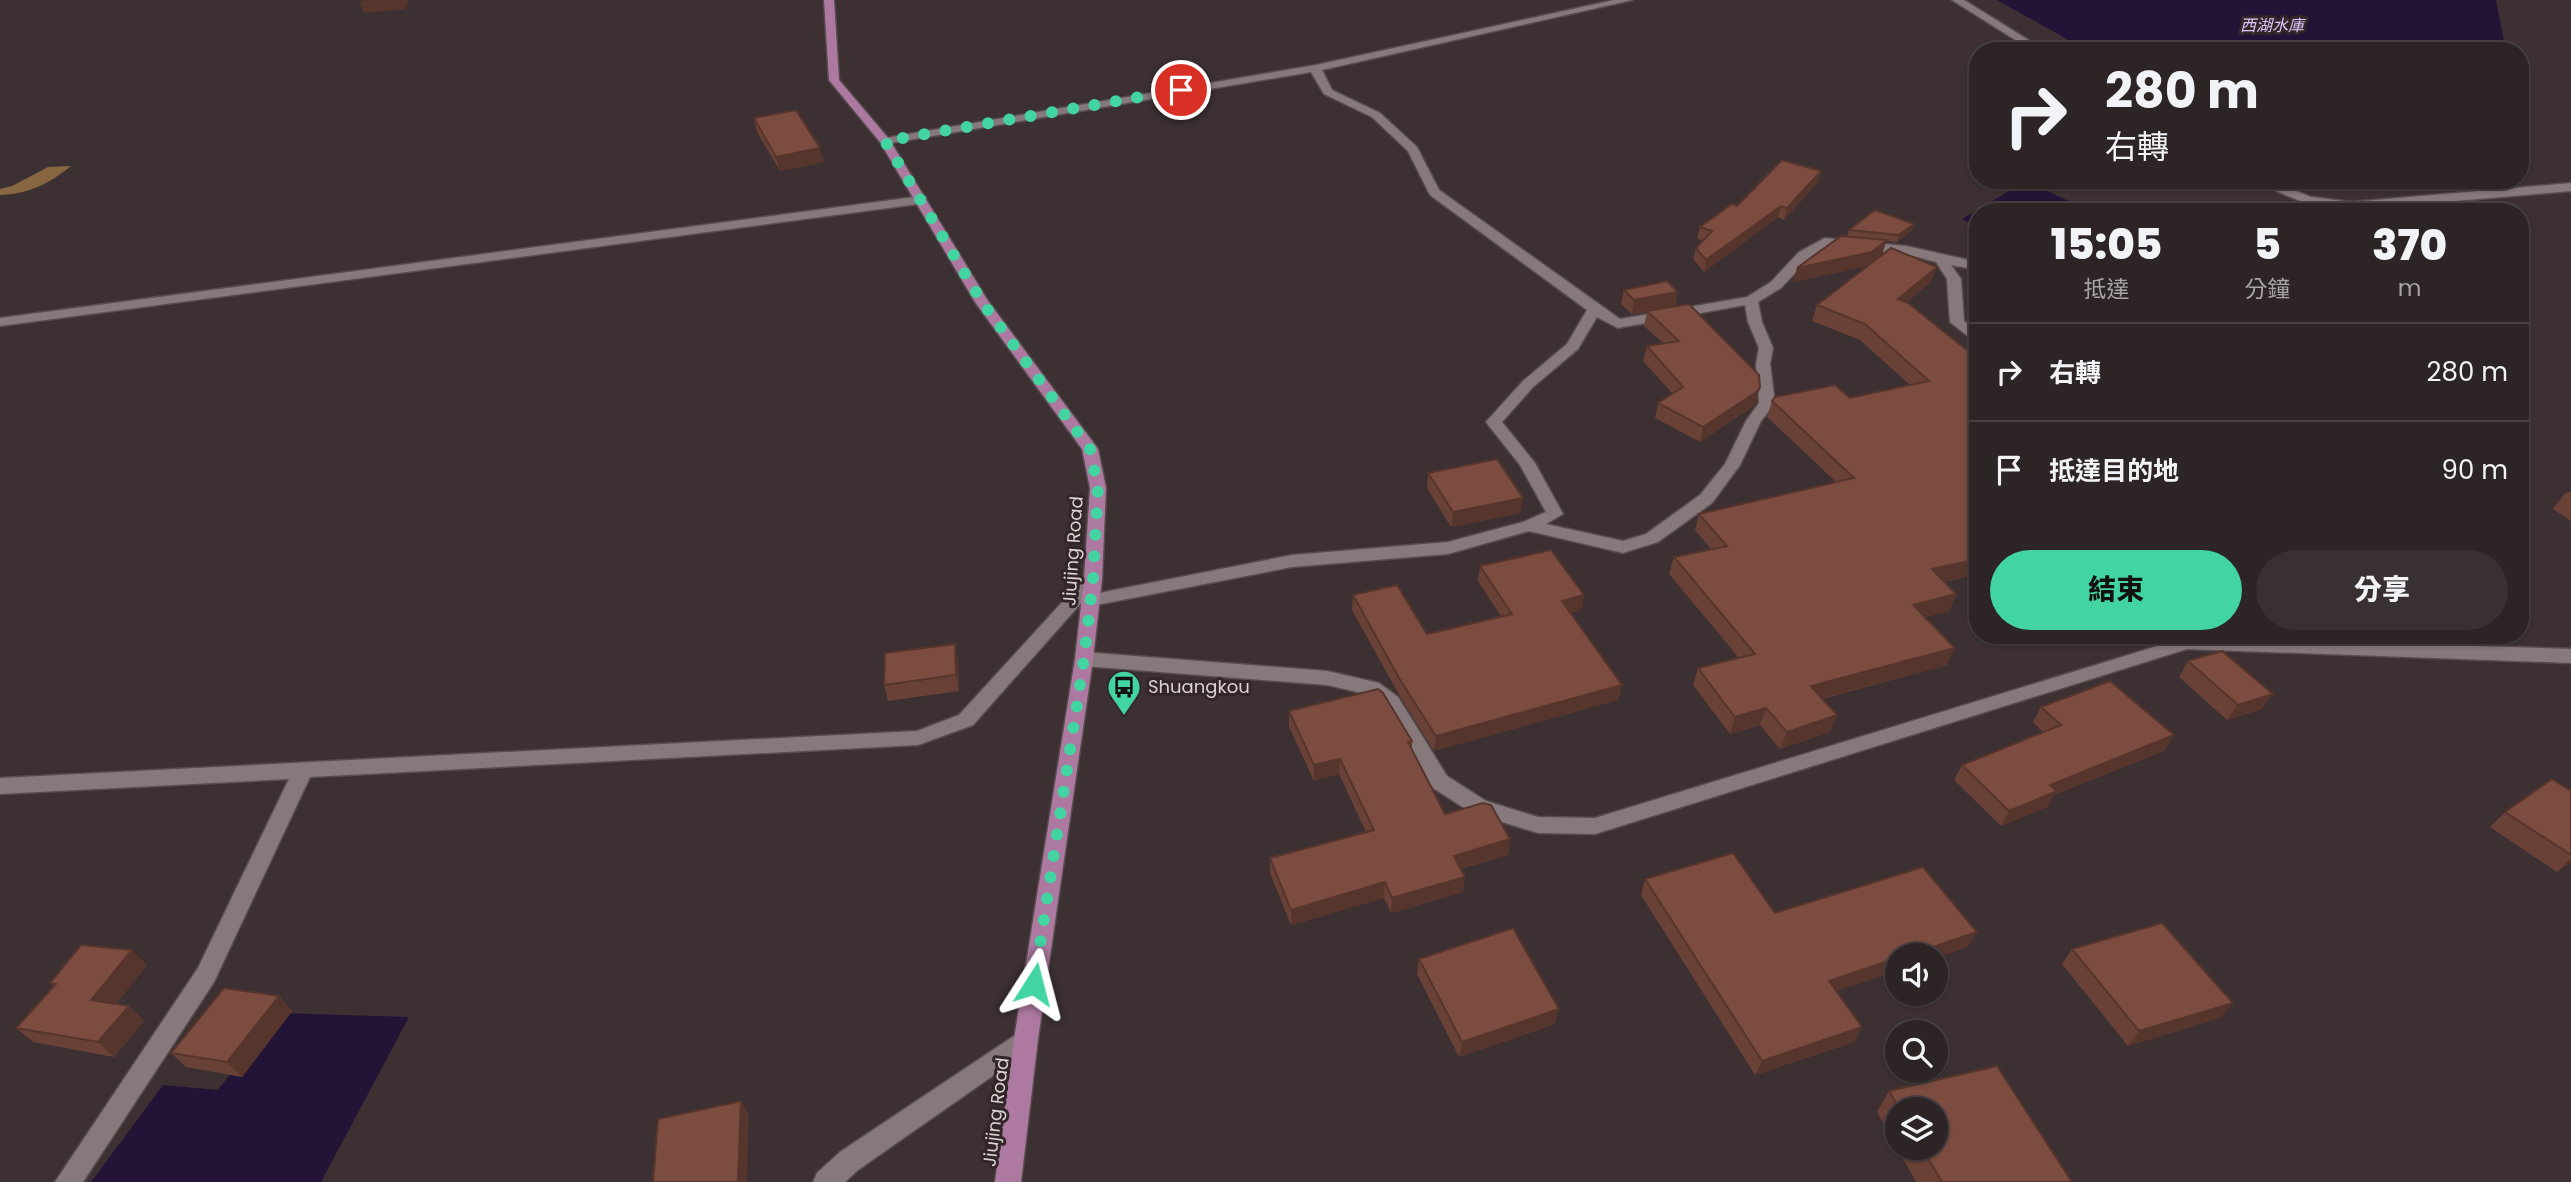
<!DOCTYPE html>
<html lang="zh-TW">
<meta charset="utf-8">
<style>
:root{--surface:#2d2426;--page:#393032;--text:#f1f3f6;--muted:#a7a4a7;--line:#484143;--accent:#42d4a1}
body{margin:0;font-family:Poppins,"Noto Sans TC",sans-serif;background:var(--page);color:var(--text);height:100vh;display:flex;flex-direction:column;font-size:26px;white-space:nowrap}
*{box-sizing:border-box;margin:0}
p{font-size:23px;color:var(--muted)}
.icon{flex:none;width:38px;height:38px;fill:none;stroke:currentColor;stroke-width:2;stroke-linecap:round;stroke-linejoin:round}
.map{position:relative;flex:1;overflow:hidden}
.details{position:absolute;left:1969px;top:203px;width:560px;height:441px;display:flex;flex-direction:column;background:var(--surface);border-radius:28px;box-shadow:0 2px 5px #0004,0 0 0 2px var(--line)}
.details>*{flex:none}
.guide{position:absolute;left:1969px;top:42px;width:560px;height:147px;border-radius:28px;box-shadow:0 2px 5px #0004,0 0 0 2px var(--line);background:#2d2426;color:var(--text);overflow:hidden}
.fabs{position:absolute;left:1885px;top:943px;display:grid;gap:14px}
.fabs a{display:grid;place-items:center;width:63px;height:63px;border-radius:50%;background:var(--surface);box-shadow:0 2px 5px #0004,0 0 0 2px var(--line);font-size:35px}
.pin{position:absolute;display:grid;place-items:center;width:60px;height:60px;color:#fff;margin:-30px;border:4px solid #fff;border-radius:50%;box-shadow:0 2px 7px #0007}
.me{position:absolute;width:77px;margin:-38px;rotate:9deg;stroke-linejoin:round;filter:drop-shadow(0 0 5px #0008)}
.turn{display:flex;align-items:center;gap:24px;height:147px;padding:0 21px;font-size:32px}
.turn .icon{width:91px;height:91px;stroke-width:2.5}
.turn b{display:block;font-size:49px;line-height:60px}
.eta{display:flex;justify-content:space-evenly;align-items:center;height:119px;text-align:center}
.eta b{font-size:42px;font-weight:800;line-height:49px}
.primary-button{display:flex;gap:14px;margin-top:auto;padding:14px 21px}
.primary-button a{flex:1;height:80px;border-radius:42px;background:var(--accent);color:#111;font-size:28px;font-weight:800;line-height:80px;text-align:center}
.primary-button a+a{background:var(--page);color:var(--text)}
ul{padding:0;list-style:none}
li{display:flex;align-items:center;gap:21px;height:98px;padding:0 21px;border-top:2px solid var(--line)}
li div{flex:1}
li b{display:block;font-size:26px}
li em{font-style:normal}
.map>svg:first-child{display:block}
.forest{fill:#876641}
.water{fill:#231437}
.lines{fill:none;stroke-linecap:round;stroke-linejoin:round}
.minor-casing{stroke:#574c4e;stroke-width:3}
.major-casing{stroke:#574c4e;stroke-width:3}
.minor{fill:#87787b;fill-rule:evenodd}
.major{fill:#ae79a1;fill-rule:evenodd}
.wall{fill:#6a4136}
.shaded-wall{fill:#56352c}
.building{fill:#7b4c3f;stroke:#56352c;stroke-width:2}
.route{stroke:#42d4a1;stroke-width:12;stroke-dasharray:0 21.6}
.labels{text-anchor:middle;stroke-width:6;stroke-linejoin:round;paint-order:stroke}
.far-water-label{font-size:16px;font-style:italic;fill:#dbc7fe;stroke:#322628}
.street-label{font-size:18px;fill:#dbd3d4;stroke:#322628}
.poi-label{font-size:18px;fill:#dbd3d4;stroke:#322628;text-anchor:start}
</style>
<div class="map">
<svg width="2571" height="1182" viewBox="0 0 2571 1182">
<rect width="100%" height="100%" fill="#3c3032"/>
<!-- forest -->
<path class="forest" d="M71 166C49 184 28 194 0 195V189L12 186 48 167Z"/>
<!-- water -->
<path class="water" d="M1997 0H2496L2506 51H2088Z
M2026 181 2092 212H1978L1977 227 1962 219Z
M278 1013 409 1017 321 1182H91L163 1085 218 1090Z"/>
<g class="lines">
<defs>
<path id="minor" d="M1614 0H1632L1322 70 1332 90 1380 113 1417 147 1439 190 1620 319 1747 297 1771 282 1799 252 1825 238 1906 246 1978 262V270L1951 265 1961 279 1964 321 1978 332V344L1950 322 1947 279 1936 262 1906 254 1827 246 1809 258 1781 288 1758 302 1762 322 1773 348 1770 364 1775 403 1761 421 1740 465 1712 503 1658 542 1629 551 1623 553 1529 531 1448 554 1292 567 1091 606 1083 601 973 725 918 745 310 777 214 982 83 1182H55L198 968 289 779 0 794V778L917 731 959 715 1087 575H1099L1102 579 1089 595 1292 555 1448 542 1523 522 1546 512 1520 465 1486 422 1523 381 1567 344 1587 310 1430 195 1408 151 1372 117 1324 94 1311 72 885 144 879 141 885 138 1316 65ZM1745 305 1748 322 1759 348 1756 364 1759 403 1746 421 1725 464 1700 495 1646 534 1623 541 1546 524 1563 514 1535 463 1502 422 1533 387 1578 349 1597 317 1618 328Z
M1952 0H1964L2046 51H2033Z
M2250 180H2268L2311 197 2352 202 2571 183V191L2352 210 2305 203Z
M922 196 926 197V203L0 326V318Z
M2187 637 2571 649V663L2187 649 1595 834 1538 833 1472 813 1433 788 1384 707 1366 694 1327 685 1084 666 1077 664 1075 659 1077 654 1084 652 1327 671 1379 683 1398 697 1447 776 1486 801 1538 817 1595 818Z
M1026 1028 1034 1031 1038 1039 1034 1047 858 1170 845 1182H813L817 1173 840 1152Z"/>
<path id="major" d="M824 0H834L839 80 889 139 988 301 1098 449 1106 488 1102 579 1093 659 1038 1039 1021 1182H995L1014 1039 1075 659 1084 579 1090 488 1082 449 975 302 880 142 829 80Z"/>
</defs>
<!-- minor casing -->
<use href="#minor" class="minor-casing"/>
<!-- major casing -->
<use href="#major" class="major-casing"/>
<!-- minor -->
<use href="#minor" class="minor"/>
<!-- major -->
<use href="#major" class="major"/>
</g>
<!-- wall -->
<path class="wall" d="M754 118 824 162 780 171 757 132Z
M1821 171 1818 182 1784 220 1778 217 1704 272 1693 259 1696 248 1703 241 1697 238 1700 227 1737 206Z
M1914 224 1911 231 1897 242 1886 241 1882 254 1867 266 1793 282 1797 268 1847 236 1849 230Z
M1931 282 1907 302 1978 359V574L1944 582 1956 594 1949 611 1925 617 1947 665 1822 699 1837 715 1830 732 1780 749 1760 725 1730 734 1693 685 1698 668 1739 658 1669 574 1674 557 1711 549 1695 530 1699 514 1836 482 1767 417 1772 401 1850 398 1910 385 1860 340 1812 321 1817 305Z
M1624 290 1678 292 1675 306 1756 402 1754 406 1700 442 1655 418 1658 403 1673 394 1643 361 1647 346 1663 343 1644 326 1647 312 1632 314 1621 304Z
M1428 473 1520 513 1451 527 1427 488Z
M2571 492V521L2553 509 2565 493Z
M1480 566 1584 595 1581 610 1570 613 1622 685 1618 700 1434 751 1398 693 1352 610 1353 595 1427 634 1501 616 1478 581Z
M958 660 959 691 888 701 884 685Z
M2188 661 2262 709 2227 720 2179 677Z
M2041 707 2174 735 2164 751 2054 795 2047 807 2001 826 1954 780 1962 765 2043 732 2033 722Z
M1289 711 1412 741V750L1445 814 1510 839 1508 855 1461 869 1465 877 1463 892 1391 913 1384 898 1291 925 1270 873V858L1366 832 1339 774 1314 781 1289 727Z
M2571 791V862L2557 872 2490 827 2505 812Z
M1645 879 1775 913 1968 947 1897 956V971L1836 991 1862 1027 1854 1042 1755 1075 1641 895Z
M2072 949 2233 1003 2220 1018 2128 1046 2062 964Z
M1419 959 1555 1024 1459 1057 1417 974Z
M147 965 116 1004 129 1006 144 1021 114 1057 33 1042 16 1028 54 986 50 983Z
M279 996 292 1011 242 1077 186 1067 171 1053Z
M1997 1066 2072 1182H1916L1897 1148H1936V1110H1897V1148L1877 1112 1889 1091Z"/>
<!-- shaded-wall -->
<path class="shaded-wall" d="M369 0H409L405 9 364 13 359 1Z
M820 148 824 162 780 171 776 157Z
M1821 171 1818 182 1784 220 1787 208Z
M1781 206 1778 217 1704 272 1706 260Z
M1914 224 1911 231 1897 242 1899 235Z
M1887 240 1882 254 1867 266 1793 282 1797 268Z
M1937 267 1931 282 1893 314 1898 299Z
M1678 292 1675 307 1632 314 1634 300Z
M1760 387 1756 402 1754 406 1700 442 1703 427Z
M1523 498 1520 513 1451 527 1453 512Z
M1978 559V574L1924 586 1932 569Z
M1956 594 1949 611 1906 622 1913 605Z
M1584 595 1581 610 1559 616 1562 601Z
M955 644 958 660 959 691 956 675Z
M1955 648 1947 665 1804 703 1811 686Z
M1622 685 1618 700 1434 751 1436 736Z
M2273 694 2262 709 2227 720 2238 705Z
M1766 708 1760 725 1730 734 1735 717Z
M1837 715 1830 732 1780 749 1787 732Z
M2174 735 2164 751 2054 795 2047 807 2001 826 2009 811 2050 785Z
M1340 759 1339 774 1314 781V765Z
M1510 839 1508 855 1452 871 1454 856Z
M2571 858V862L2557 872Z
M1465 877 1463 892 1391 913 1392 898Z
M1385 882 1384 898 1291 925V910Z
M1977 932 1968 947 1936 958V956H1906Z
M132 950 147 965 107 1015 91 1000Z
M1897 958V971L1822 996 1829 981Z
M279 996 292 1011 242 1077 227 1062Z
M2233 1003 2220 1018 2128 1046 2139 1031Z
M129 1006 144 1021 114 1057 98 1042Z
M1559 1009 1555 1024 1459 1057 1462 1042Z
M1862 1027 1854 1042 1755 1075 1762 1061Z
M741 1101 749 1115 747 1182H738Z"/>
<!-- building -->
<path class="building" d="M796 110 820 148 776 157 754 118Z
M1782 160 1821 171 1787 208 1781 206 1706 260 1696 248 1712 231 1700 227 1732 204 1737 206Z
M1875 210 1914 224 1899 235 1849 230Z
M1841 236 1887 240 1872 252 1797 268Z
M1891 248 1937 267 1898 299 1908 303 1978 359V559L1932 569 1956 594 1913 605 1955 648 1811 686 1837 715 1787 732 1766 708 1735 717 1698 668 1755 654 1674 557 1727 546 1699 514 1854 478 1772 401 1775 397 1835 385 1850 398 1929 381 1865 324 1817 305Z
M1667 281 1678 292 1634 300 1624 290Z
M1689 304 1759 375 1760 387 1758 391 1703 427 1658 403 1683 387 1647 346 1679 341 1647 311Z
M1497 459 1523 498 1453 512 1428 473Z
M1551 550 1584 595 1562 601 1622 685 1436 736 1399 678 1353 595 1397 585 1427 634 1512 614 1480 566Z
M955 644 956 675 884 685 885 653Z
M2222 651 2273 694 2238 705 2188 661Z
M2110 681 2174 735 2050 785 2057 791 2009 811 1962 765 2061 725 2041 707Z
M1378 689 1383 693 1412 741 1408 742 1445 814 1483 803 1491 805 1510 839 1454 856 1465 877 1392 898 1385 882 1291 910 1270 858 1374 830 1340 759 1314 765 1289 711Z
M2552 779 2571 791V855L2505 812Z
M1733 853 1775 913 1923 867 1977 932 1906 956H1897V958L1829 981 1862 1027 1762 1061 1645 879Z
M2162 923 2233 1003 2139 1031 2072 949Z
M1513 928 1559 1009 1462 1042 1419 959Z
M81 945 132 950 91 1000 129 1006 98 1042 16 1028 56 984 50 983Z
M224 988 279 996 227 1062 171 1053Z
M1997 1066 2072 1182H1942L1922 1148H1936V1110H1900L1889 1091Z
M741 1101 738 1182H653L658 1119Z"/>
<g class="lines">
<!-- route -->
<path class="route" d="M1034 984 1084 659 1093 579 1098 488 1090 449 982 302 885 141 1181 90"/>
</g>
<!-- icons -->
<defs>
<symbol id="bus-pin" viewBox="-11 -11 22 30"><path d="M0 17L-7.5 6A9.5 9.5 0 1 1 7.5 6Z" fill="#42d4a1" stroke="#322628"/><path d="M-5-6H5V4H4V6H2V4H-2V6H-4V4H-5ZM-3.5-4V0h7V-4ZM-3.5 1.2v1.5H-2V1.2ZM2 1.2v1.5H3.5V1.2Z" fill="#111"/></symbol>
</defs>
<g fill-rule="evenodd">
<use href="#bus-pin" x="1105" y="668" width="38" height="52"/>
</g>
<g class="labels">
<!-- far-water labels -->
<g class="far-water-label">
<text x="2272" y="31">西湖水庫</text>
</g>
<!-- street labels -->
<g class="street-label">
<text transform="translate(1073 551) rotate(-86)" y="6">Jiujing Road</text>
<text transform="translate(996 1112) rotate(-83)" y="6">Jiujing Road</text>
</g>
<!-- poi labels -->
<g class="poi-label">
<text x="1148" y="693">Shuangkou</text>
</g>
</g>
</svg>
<div class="fabs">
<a><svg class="icon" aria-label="sound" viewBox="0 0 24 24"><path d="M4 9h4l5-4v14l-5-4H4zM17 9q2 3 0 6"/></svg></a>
<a><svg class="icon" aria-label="search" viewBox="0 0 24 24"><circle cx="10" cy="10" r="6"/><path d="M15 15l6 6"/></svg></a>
<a><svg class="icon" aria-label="layers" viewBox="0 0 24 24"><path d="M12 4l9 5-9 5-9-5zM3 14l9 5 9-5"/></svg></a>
</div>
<div class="pin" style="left:1181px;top:90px;background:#d93025"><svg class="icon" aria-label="arrive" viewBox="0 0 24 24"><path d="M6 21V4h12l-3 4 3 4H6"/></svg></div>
<svg class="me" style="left:1034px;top:984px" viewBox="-20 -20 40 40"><path d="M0-17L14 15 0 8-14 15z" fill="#42d4a1" stroke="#fff" stroke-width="4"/></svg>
<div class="guide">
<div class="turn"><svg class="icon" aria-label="right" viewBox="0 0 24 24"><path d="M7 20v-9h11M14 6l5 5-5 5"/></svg><div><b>280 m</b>右轉</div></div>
</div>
<section class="details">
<div class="eta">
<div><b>15:05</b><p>抵達</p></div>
<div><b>5</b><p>分鐘</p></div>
<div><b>370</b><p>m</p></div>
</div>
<ul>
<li><svg class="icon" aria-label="right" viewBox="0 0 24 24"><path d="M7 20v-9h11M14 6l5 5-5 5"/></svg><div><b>右轉</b></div><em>280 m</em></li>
<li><svg class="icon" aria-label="arrive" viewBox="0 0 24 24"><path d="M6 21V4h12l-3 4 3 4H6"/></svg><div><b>抵達目的地</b></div><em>90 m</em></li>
</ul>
<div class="primary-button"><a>結束</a><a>分享</a></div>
</section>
</div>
